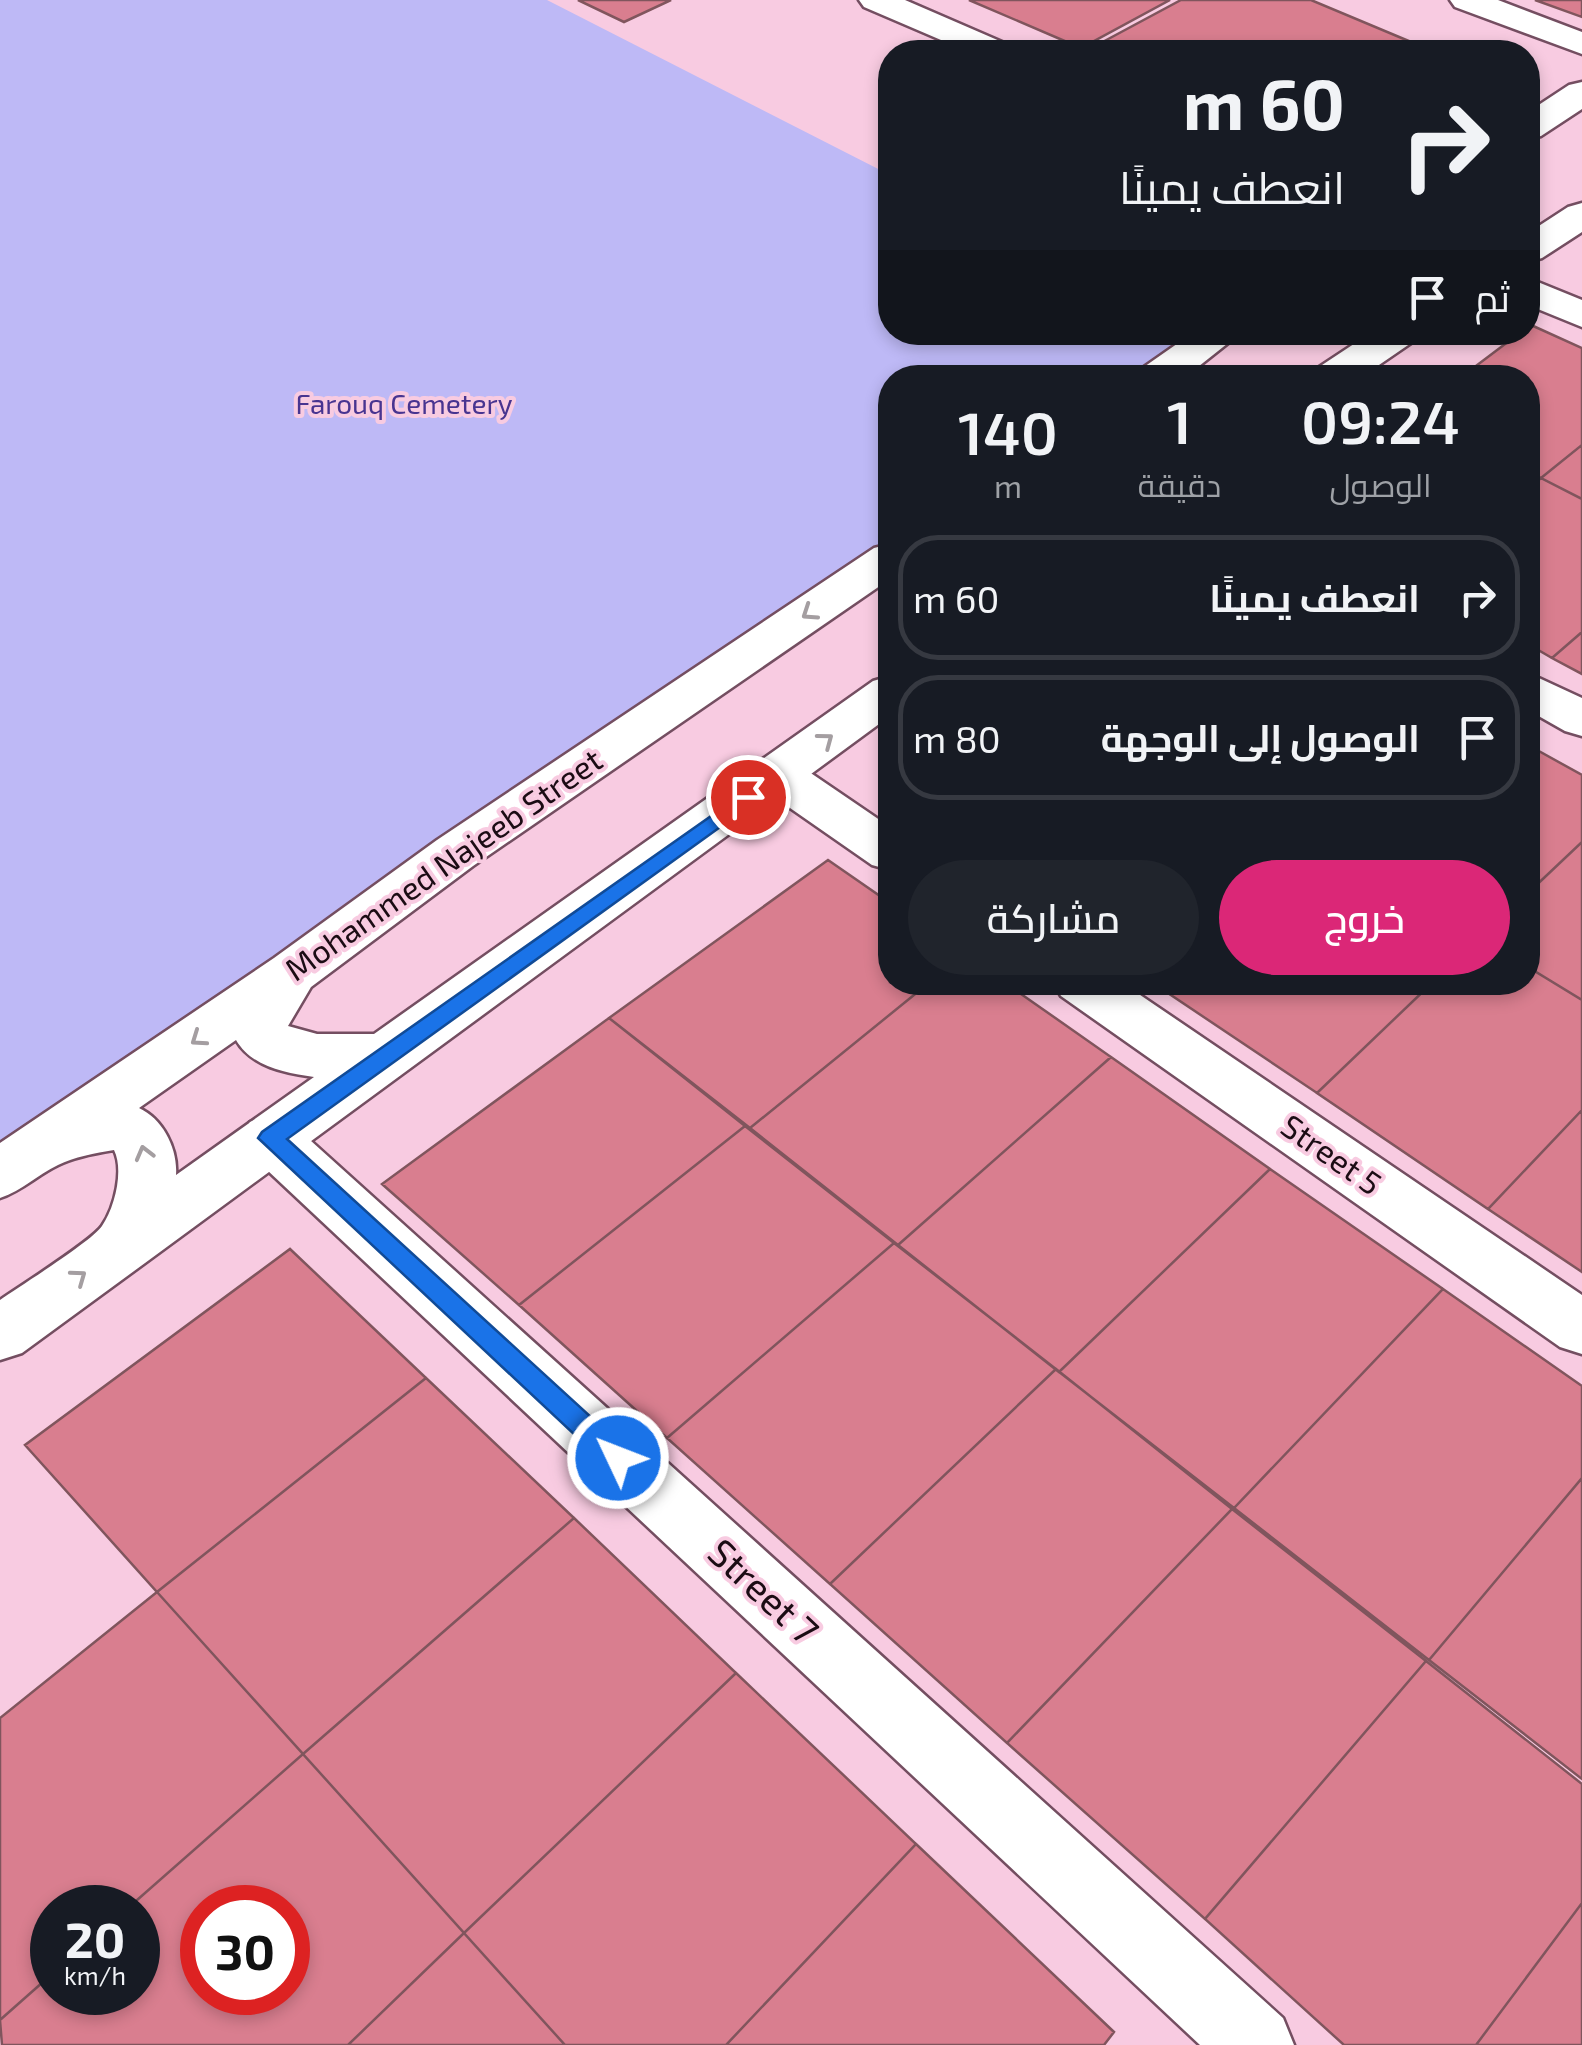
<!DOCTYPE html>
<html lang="ar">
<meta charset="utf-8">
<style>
:root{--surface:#171b24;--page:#20242c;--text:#f1f3f6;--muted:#9ea1a6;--line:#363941;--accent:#db2777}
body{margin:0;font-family:"Exo 2",Cairo,sans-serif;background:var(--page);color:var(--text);direction:rtl;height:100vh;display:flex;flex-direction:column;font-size:38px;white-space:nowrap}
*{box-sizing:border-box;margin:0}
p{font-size:32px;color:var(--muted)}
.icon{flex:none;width:55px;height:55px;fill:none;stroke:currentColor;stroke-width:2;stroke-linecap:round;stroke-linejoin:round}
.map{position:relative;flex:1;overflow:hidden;direction:ltr}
.drawer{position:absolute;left:878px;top:365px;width:662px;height:630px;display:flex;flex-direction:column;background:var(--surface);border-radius:40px;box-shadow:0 5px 15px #0003;direction:rtl}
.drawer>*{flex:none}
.top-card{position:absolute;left:878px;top:40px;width:662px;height:305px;border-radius:40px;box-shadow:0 5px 15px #0003;direction:rtl;background:#171b24;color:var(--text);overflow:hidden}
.speed{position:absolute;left:30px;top:1885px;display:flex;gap:20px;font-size:50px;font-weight:700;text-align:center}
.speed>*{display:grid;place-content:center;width:130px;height:130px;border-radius:50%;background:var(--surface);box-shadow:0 5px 15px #0003;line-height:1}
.speed small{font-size:25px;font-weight:400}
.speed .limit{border:15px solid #d22;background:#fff;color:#111}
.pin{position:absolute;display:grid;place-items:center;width:85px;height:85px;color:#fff;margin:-42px;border:5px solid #fff;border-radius:50%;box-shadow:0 2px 10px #0007}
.me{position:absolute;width:110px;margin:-55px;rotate:313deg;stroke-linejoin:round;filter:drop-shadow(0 0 8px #0008)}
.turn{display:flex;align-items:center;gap:35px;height:210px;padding:0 30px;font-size:45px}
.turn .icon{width:130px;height:130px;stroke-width:2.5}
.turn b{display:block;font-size:70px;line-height:85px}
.then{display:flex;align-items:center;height:95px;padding:0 30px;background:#0003;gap:20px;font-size:38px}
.eta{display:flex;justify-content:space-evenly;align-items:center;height:170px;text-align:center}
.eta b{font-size:60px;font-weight:600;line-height:70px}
.cta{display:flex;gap:20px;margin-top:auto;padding:20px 30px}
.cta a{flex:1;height:115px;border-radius:60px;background:var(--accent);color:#fff;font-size:40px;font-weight:600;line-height:115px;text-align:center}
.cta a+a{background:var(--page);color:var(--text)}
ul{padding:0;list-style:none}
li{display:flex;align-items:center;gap:30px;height:125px;margin:0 20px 15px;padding:0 10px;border:5px solid var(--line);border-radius:40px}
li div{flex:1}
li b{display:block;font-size:38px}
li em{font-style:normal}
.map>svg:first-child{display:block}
.green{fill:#beb9f6}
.building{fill:#d97e8f;stroke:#80555d;stroke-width:2.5;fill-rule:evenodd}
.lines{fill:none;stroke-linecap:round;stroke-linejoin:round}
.minor-casing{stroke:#744e61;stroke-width:5}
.major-casing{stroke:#744e61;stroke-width:5}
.minor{fill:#fff;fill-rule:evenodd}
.major{fill:#fff;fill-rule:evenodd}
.oneway{stroke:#a49ea1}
.route{fill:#1a73e8;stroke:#114b97;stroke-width:2.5}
.labels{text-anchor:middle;stroke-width:8;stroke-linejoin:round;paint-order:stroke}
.far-park-label{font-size:28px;fill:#483490;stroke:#f8cbe1}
.street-label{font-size:32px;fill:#1b0c14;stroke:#f8cbe1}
.near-street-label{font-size:38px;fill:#1b0c14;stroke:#f8cbe1}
</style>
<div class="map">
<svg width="1582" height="2045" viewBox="0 0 1582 2045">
<rect width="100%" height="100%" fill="#f8cbe1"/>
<!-- green -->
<path class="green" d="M0 0H547L890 175V332H1198L1153 377 890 378V559L0 1171Z"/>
<!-- building -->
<path class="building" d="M578 0H671L624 22Z
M969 0H1170L1081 48Z
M1181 0H1311L1435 52H1084Z
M1535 0H1582V17Z
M1531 325 1582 348V445L1541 478 1528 472V378H1460L1521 332H1528Z
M1582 445V499L1541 478Z
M1541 478 1582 499V632L1552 658 1528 644V489Z
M1582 632V674L1552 658Z
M1528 745 1582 775V842L1528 893Z
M1582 842V1000L1528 967V893Z
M828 860 890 903V982H930L750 1128 609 1018Z
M1528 967 1582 1000V1110L1488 1209 1317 1093 1433 982H1528Z
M930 982H1004L1111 1057 898 1245 750 1128Z
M1164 982H1433L1317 1093 1159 987Z
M609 1018 745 1126 519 1305 382 1184Z
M1111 1057 1270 1169 1059 1372 898 1245Z
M1582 1110V1272L1488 1209Z
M745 1126 894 1243 667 1438 519 1305Z
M1270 1169 1443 1289 1234 1508 1059 1372Z
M894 1243 1056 1369 830 1584 667 1438Z
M290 1249 426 1378 157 1592 25 1445Z
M1443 1289 1582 1386V1478L1429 1660 1234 1508Z
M1056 1369 1232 1509 1007 1743 830 1584Z
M426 1378 574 1518 303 1754 157 1592Z
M1582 1478V1779L1429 1660Z
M1232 1509 1426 1661 1205 1919 1007 1743Z
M574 1518 736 1673 464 1933 303 1754Z
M157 1592 303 1754 128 1908H52V1974L0 2020V1718Z
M1426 1661 1582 1784V1903L1476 2045H1344L1205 1919Z
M736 1673 916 1844 726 2045H565L464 1933Z
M303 1754 464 1933 348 2045H2L0 2020 52 1974V1992H138V1908H128ZM202 1908H288V1992H202Z
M916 1844 1114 2032 1104 2045H726Z
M1582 1903V2045H1476Z
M464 1933 565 2045H348Z"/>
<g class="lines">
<defs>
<path id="minor" d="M859 0H905L1009 45 1014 52H969L864 7Z
M1528 278 1582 300V327L1528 305Z
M1528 673 1582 698V736L1565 731 1528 710Z
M778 758 796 763 890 827V870L872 865 760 787 753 775 760 763Z
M1053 982H1121L1582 1295V1354L1560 1347 1061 996Z
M270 1115 290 1122 1283 2018 1294 2045H1200L250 1154 241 1138 250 1122Z"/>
<path id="major" d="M1450 0H1498L1582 32V54L1455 7Z
M1582 82V109L1541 136 1528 139V112L1569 85Z
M1582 203V232L1542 258 1528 262V233L1568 207Z
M1194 332H1242L1184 378H1135L1141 369Z
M1372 332H1420L1414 341 1360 378H1310L1316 369Z
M890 544V579L473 866 311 987 288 1026 317 1034H374L873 681 890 676V716L145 1263 22 1353 0 1360V1300C20 1286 92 1241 102 1226 115 1207 124 1170 114 1150 95 1153 74 1157 58 1165 37 1175 23 1190 0 1198V1143L274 958 437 840 874 548ZM236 1040C252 1067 285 1073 314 1077L176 1175C178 1149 163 1119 139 1108Z"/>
</defs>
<!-- minor casing -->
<use href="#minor" class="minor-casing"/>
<!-- major casing -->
<use href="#major" class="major-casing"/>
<!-- minor -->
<use href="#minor" class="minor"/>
<!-- major -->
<use href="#major" class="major"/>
</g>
<!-- one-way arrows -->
<defs><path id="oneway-chevron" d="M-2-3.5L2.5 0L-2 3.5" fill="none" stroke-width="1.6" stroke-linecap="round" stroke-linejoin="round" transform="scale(2.5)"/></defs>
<g class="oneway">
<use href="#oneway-chevron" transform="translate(809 613) rotate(146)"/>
<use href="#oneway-chevron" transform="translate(826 740) rotate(-37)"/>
<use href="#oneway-chevron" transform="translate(198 1039) rotate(145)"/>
<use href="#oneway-chevron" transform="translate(144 1153) rotate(-105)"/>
<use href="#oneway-chevron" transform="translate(79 1277) rotate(-36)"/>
</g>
<!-- route -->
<path class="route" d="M748 790 758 797 755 802 287 1139 627 1450 631 1458 627 1467 618 1470 609 1467 258 1138 262 1132Z"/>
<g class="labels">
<!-- far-park labels -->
<g class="far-park-label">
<text x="404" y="414">Farouq Cemetery</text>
</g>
<!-- street labels -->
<g class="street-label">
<text transform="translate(444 865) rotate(-35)" y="11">Mohammed Najeeb Street</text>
<text transform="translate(1331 1155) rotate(35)" y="11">Street 5</text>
</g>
<!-- near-street labels -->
<g class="near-street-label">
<text transform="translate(763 1592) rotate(43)" y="13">Street 7</text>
</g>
</g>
</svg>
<div class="speed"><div>20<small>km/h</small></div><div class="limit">30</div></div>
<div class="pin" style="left:748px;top:797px;background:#d93025"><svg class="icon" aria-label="arrive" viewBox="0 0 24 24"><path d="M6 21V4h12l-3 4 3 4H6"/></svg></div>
<svg class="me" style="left:618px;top:1458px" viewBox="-20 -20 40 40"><circle r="17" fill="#1a73e8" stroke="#fff" stroke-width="3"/><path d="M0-11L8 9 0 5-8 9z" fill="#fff"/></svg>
<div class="top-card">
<div class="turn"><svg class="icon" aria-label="right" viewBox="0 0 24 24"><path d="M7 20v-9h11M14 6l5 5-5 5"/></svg><div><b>60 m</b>انعطف يمينًا</div></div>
<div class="then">ثم<svg class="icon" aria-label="arrive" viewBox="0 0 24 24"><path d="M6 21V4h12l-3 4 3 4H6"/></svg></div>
</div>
<section class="drawer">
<div class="eta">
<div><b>09:24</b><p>الوصول</p></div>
<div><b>1</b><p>دقيقة</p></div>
<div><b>140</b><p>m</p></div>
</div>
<ul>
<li><svg class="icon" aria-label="right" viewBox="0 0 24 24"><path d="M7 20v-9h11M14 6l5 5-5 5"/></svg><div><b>انعطف يمينًا</b></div><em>60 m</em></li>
<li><svg class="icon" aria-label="arrive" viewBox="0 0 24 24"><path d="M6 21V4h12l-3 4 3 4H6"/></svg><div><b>الوصول إلى الوجهة</b></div><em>80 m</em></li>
</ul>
<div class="cta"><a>خروج</a><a>مشاركة</a></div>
</section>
</div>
